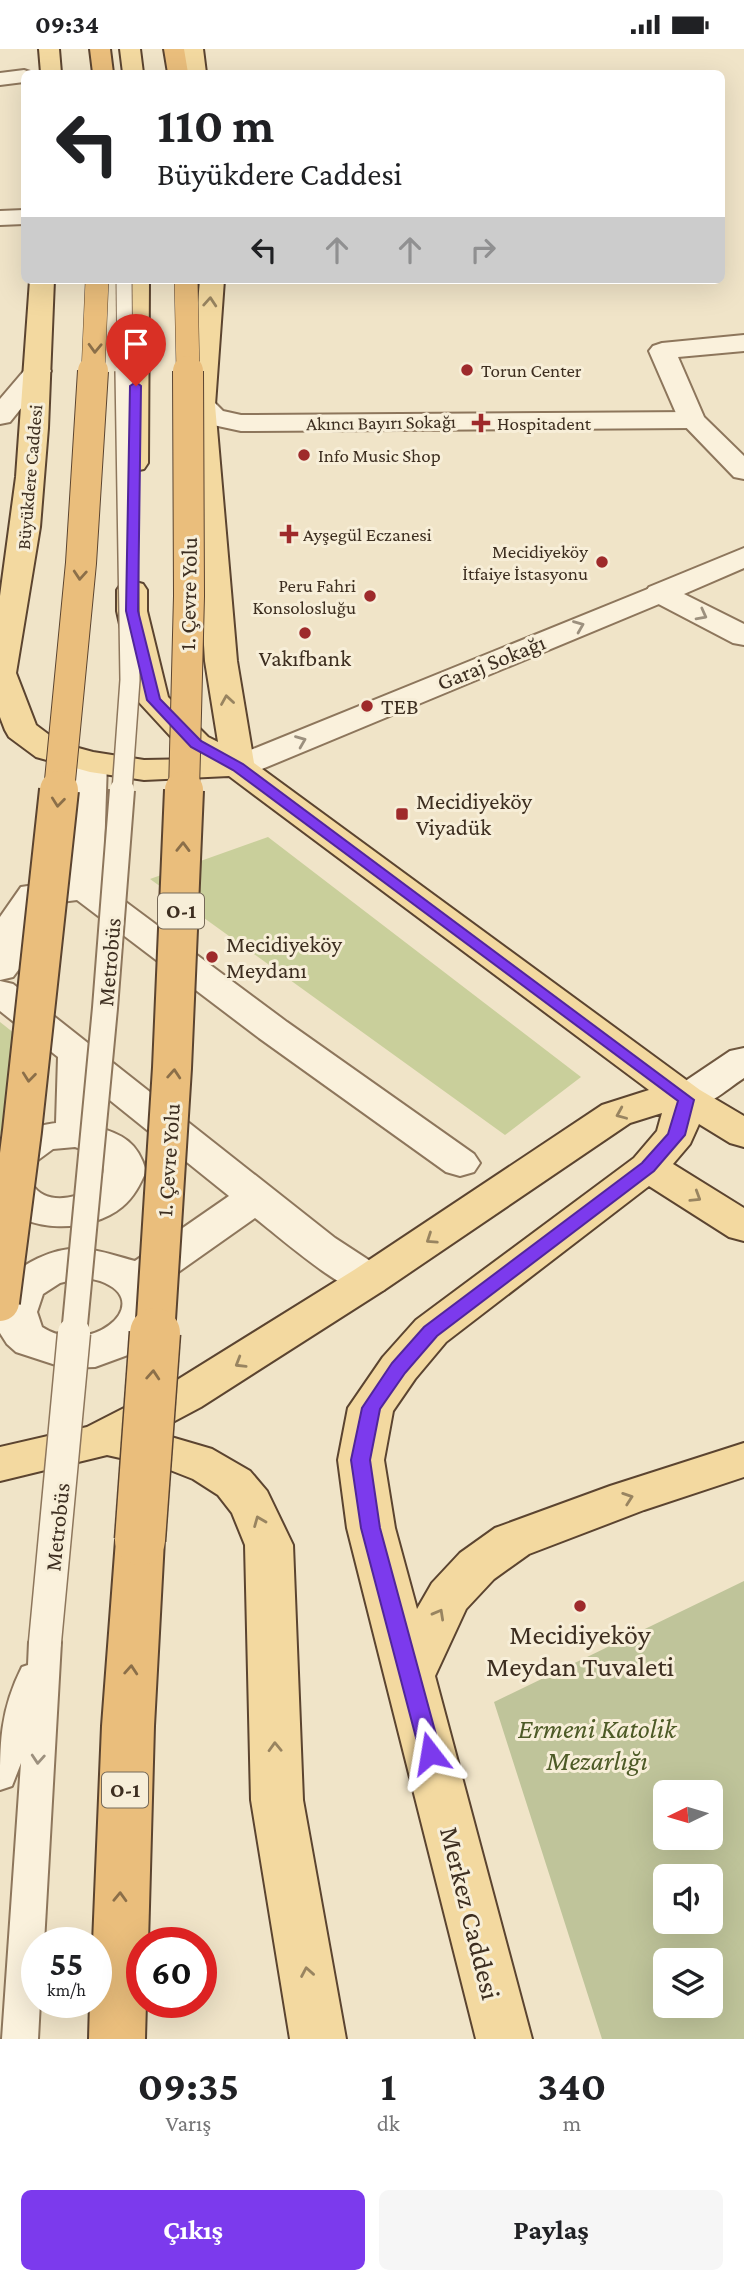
<!DOCTYPE html>
<html lang="tr">
<meta charset="utf-8">
<style>
:root{--surface:#fff;--page:#f6f6f6;--text:#202124;--muted:#757577;--accent:#7c3aed}
body{margin:0;font-family:"Crimson Pro",serif;background:var(--page);color:var(--text);height:100vh;display:flex;flex-direction:column;font-size:26px;white-space:nowrap}
*{box-sizing:border-box;margin:0}
p{font-size:23px;color:var(--muted)}
.icon{flex:none;width:38px;height:38px;fill:none;stroke:currentColor;stroke-width:2;stroke-linecap:round;stroke-linejoin:round}
.map{position:relative;height:1990px;overflow:hidden}
.details{display:flex;flex-direction:column;background:var(--surface);flex:1}
.details>*{flex:none}
.guide{position:absolute;left:21px;top:21px;width:704px;height:214px;border-radius:10px;box-shadow:0 7px 28px #0002;background:#fff;color:var(--text);overflow:hidden}
.needle{width:46px;rotate:265deg}
.buttons{position:absolute;left:653px;top:1731px;display:grid;gap:14px}
.buttons a{display:grid;place-items:center;width:70px;height:70px;border-radius:10px;background:var(--surface);box-shadow:0 7px 28px #0002;font-size:35px}
.speed{position:absolute;left:21px;top:1878px;display:flex;gap:14px;font-size:35px;font-weight:700;text-align:center}
.speed>*{display:grid;place-content:center;width:91px;height:91px;border-radius:50%;background:var(--surface);box-shadow:0 7px 28px #0002;line-height:1}
.speed small{font-size:18px;font-weight:400}
.speed .limit{border:10px solid #d22;background:#fff;color:#111}
.pin{position:absolute;display:grid;place-items:center;width:60px;height:60px;color:#fff;margin:-72px -30px;border-radius:50% 50% 50% 0;rotate:-45deg;box-shadow:0 0 7px #0007}
.pin .icon{rotate:45deg}
.me{position:absolute;width:77px;margin:-38px;rotate:346deg;stroke-linejoin:round;filter:drop-shadow(0 0 5px #0008)}
.turn{display:flex;align-items:center;gap:24px;height:147px;padding:0 21px;font-size:32px}
.turn .icon{width:91px;height:91px;stroke-width:2.5}
.turn b{display:block;font-size:49px;line-height:60px}
.lanes{display:flex;align-items:center;height:66px;padding:0 21px;background:#0003;justify-content:center;gap:35px;direction:ltr}
.lanes .off{opacity:.35}
.eta{display:flex;justify-content:space-evenly;align-items:center;height:119px;text-align:center}
.eta b{font-size:42px;font-weight:700;line-height:49px}
.primary-button{display:flex;gap:14px;margin-top:auto;padding:14px 21px}
.primary-button a{flex:1;height:80px;border-radius:10px;background:var(--accent);color:#fff;font-size:28px;font-weight:700;line-height:80px;text-align:center}
.primary-button a+a{background:var(--page);color:var(--text)}
.status{display:flex;justify-content:space-between;align-items:center;height:49px;padding:0 35px;background:var(--surface);direction:ltr}
.status svg{height:19px;fill:currentColor}
.map>svg:first-child{display:block}
.green{fill:#c9cf9b}
.cemetery{fill:#bfc49a;fill-rule:evenodd}
.lines{fill:none;stroke-linecap:round;stroke-linejoin:round}
.service-casing{stroke:#8d765c;stroke-width:4}
.pedestrian-casing{stroke:#8d765c;stroke-width:4}
.minor-casing{stroke:#8d765c;stroke-width:4}
.tertiary-casing{stroke:#8d765c;stroke-width:4}
.secondary-casing{stroke:#6f573f;stroke-width:4}
.primary-casing{stroke:#5b4430;stroke-width:4}
.trunk-casing{stroke:#5b4430;stroke-width:4}
.service{fill:#faf1dc;fill-rule:evenodd}
.pedestrian{fill:#faf1dc;fill-rule:evenodd}
.minor{fill:#faf1dc;fill-rule:evenodd}
.tertiary{fill:#faf1dc;fill-rule:evenodd}
.secondary{fill:#faf1dc;fill-rule:evenodd}
.primary{fill:#f3d9a0;fill-rule:evenodd}
.trunk{fill:#eabe7c;fill-rule:evenodd}
.service-bridge-far3-casing{stroke:#8d765c;stroke-width:17;stroke-linecap:butt}
.service-bridge-far2-casing{stroke:#8d765c;stroke-width:22;stroke-linecap:butt}
.service-bridge-far1-casing{stroke:#8d765c;stroke-width:28;stroke-linecap:butt}
.service-bridge-casing{stroke:#8d765c;stroke-width:35;stroke-linecap:butt}
.trunk-bridge-far3-casing{stroke:#5b4430;stroke-width:24;stroke-linecap:butt}
.trunk-bridge-far2-casing{stroke:#5b4430;stroke-width:32;stroke-linecap:butt}
.trunk-bridge-far1-casing{stroke:#5b4430;stroke-width:42;stroke-linecap:butt}
.trunk-bridge-casing{stroke:#5b4430;stroke-width:53;stroke-linecap:butt}
.service-bridge-far3{stroke:#faf1dc;stroke-width:15}
.service-bridge-far2{stroke:#faf1dc;stroke-width:19}
.service-bridge-far1{stroke:#faf1dc;stroke-width:24}
.service-bridge{stroke:#faf1dc;stroke-width:32}
.trunk-bridge-far3{stroke:#eabe7c;stroke-width:23}
.trunk-bridge-far2{stroke:#eabe7c;stroke-width:30}
.trunk-bridge-far1{stroke:#eabe7c;stroke-width:38}
.trunk-bridge{stroke:#eabe7c;stroke-width:50}
.oneway{stroke:#988460}
.oneway2{stroke:#8b6f49}
.oneway3{stroke:#9c907e}
.route{fill:#7c3aed;stroke:#51269a;stroke-width:2}
.poi-dot{fill:#9e2a2b;stroke:#f7eed8;stroke-width:2.5}
.labels{text-anchor:middle;stroke-width:6;stroke-linejoin:round;paint-order:stroke}
.far-poi-label{font-size:19px;fill:#3d2e20;stroke:#f7eed8;text-anchor:start}
.far-street-label{font-size:19px;fill:#3d2e20;stroke:#f7eed8}
.shield{fill:#f7eed8;stroke:#756857;stroke-width:2}
.shield-label{font-size:21px;font-weight:bold;fill:#3d2e20}
.street-label{font-size:23px;fill:#3d2e20;stroke:#f7eed8}
.poi-label{font-size:23px;fill:#3d2e20;stroke:#f7eed8;text-anchor:start}
.near-poi-label{font-size:28px;fill:#3d2e20;stroke:#f7eed8}
.near-park-label{font-size:28px;font-style:italic;fill:#4d5a26;stroke:#f7eed8}
.near-street-label{font-size:28px;fill:#3d2e20;stroke:#f7eed8}
</style>
<div class="status"><b>09:34</b><svg viewBox="0 0 49 12"><path d="M0 12V9h3v3zM5 12V6h3v6zM10 12V3h3v9zM15 12V0h3v12zM26 1h20v11H26zM47 4h2v5h-2z"/></svg></div>
<div class="map">
<svg width="744" height="1990" viewBox="0 0 744 1990">
<rect width="100%" height="100%" fill="#f0e4c8"/>
<!-- green -->
<path class="green" d="M268 788 581 1028 505 1086 150 830Z
M0 973 24 992 0 1087Z"/>
<!-- cemetery -->
<path class="cemetery" d="M744 1532V1990H602L494 1653ZM665 1743H710V1788H665ZM665 1827H710V1872H665ZM665 1911H710V1956H665Z"/>
<g class="lines">
<defs>
<path id="service" d="M45 1580 56 1584 61 1593 44 1894H37V1953H40L38 1990H2L21 1714 12 1737 0 1741C0 1693 0 1662 22 1618L28 1616 29 1593 34 1584Z"/>
<path id="pedestrian" d="M90 703 102 706 107 713 103 836 287 973 474 1105 480 1114 474 1123 460 1127 446 1123 259 989 77 851 45 855 23 887 19 920 13 928 0 931V868L21 838 68 831 73 713 78 706Z
M0 932 13 935 335 1189 384 1221 390 1231 384 1241C379 1243 373 1246 368 1245 343 1244 277 1186 255 1169L160 1236 166 1256 159 1276 153 1286 136 1303 95 1318 65 1319 16 1303 7 1295 0 1284V1241C15 1216 56 1196 86 1200 103 1202 119 1208 135 1212L229 1147 96 1040V1078C123 1085 138 1094 146 1122 140 1136 134 1148 122 1158 91 1184 26 1185 0 1153V1102C12 1083 35 1077 56 1074L58 1008 0 962ZM75 1098C150 1120 56 1175 32 1135L34 1114 53 1100ZM84 1228C91 1230 99 1231 105 1234 154 1256 89 1309 42 1278L37 1263 43 1245 60 1234Z"/>
<path id="minor" d="M24 21 33 24H24V33L0 36V24Z
M24 161V175L0 176V162Z
M38 314 47 316 51 322 10 373 0 375V350L29 316Z
M202 348 211 350 223 362 241 366 692 363 702 365 705 371 702 377 692 379 241 382 204 374 189 356 193 350Z
M660 535 671 538 675 544 671 550 250 725 238 728 226 725 221 718 226 711Z"/>
<path id="tertiary" d="M744 286V302L678 308 704 368 744 407V430L734 428 679 371 649 302 653 297 662 294Z
M744 499V519L684 545 744 575V596L733 594 649 550 645 544 649 538Z"/>
<path id="secondary" d="M744 999V1029C721 1044 701 1066 672 1059L666 1050 672 1041 730 1002Z"/>
<path id="primary" d="M39 0H59L61 24H41Z
M120 0H140L143 24H123Z
M183 0H203L206 24H186Z
M30 231H54L48 379 40 478 16 624 36 676 60 694 93 703 144 711 198 710 184 702 137 651 117 562V541L121 535 132 532 143 535 147 541V562L168 648 208 688 218 693 205 612 189 356 200 231H224L215 356 237 612 254 714 700 1041 744 1067V1098L730 1094 699 1075 690 1095 673 1115 744 1159V1192L729 1188 649 1137 446 1293 415 1330 393 1362 384 1411 395 1479 417 1560 432 1534 460 1504 495 1479 610 1437 744 1394V1428L644 1461 529 1505 494 1530 466 1560 435 1627 532 1990H476L347 1479 338 1411 348 1359 383 1308 416 1271 634 1109 657 1082 662 1064 630 1074 384 1241 201 1358 154 1383 212 1400 250 1422 267 1442 293 1496 303 1751 346 1990H290L251 1751 245 1496 232 1464 218 1446 193 1430 165 1419 107 1406 0 1432V1398L87 1378 169 1336 354 1221 602 1056 649 1041 229 727 144 731 90 723 36 708 9 688 5 681 0 668V547L16 428Z
M125 231H149L148 414 144 420 134 422 124 420 120 414Z"/>
<path id="trunk" d="M90 0H110L113 24H93Z
M164 0H184L188 24H168Z
M140 1473 157 1478 164 1491 154 1677 148 1894H142V1953H146L145 1990H89L90 1953H96V1894H93L102 1677 116 1491 123 1478Z"/>
</defs>
<!-- service casing -->
<use href="#service" class="service-casing"/>
<!-- pedestrian casing -->
<use href="#pedestrian" class="pedestrian-casing"/>
<!-- minor casing -->
<use href="#minor" class="minor-casing"/>
<!-- tertiary casing -->
<use href="#tertiary" class="tertiary-casing"/>
<!-- secondary casing -->
<use href="#secondary" class="secondary-casing"/>
<!-- primary casing -->
<use href="#primary" class="primary-casing"/>
<!-- trunk casing -->
<use href="#trunk" class="trunk-casing"/>
<!-- service -->
<use href="#service" class="service"/>
<!-- pedestrian -->
<use href="#pedestrian" class="pedestrian"/>
<!-- minor -->
<use href="#minor" class="minor"/>
<!-- tertiary -->
<use href="#tertiary" class="tertiary"/>
<!-- secondary -->
<use href="#secondary" class="secondary"/>
<!-- primary -->
<use href="#primary" class="primary"/>
<!-- trunk -->
<use href="#trunk" class="trunk"/>
<defs>
<path id="service-bridge-far3" d="M124 231 125 324"/>
<path id="service-bridge-far2" d="M122 742 130 631 125 322"/>
<path id="service-bridge-far1" d="M74 1286 105 959 122 741"/>
<path id="service-bridge" d="M45 1593 74 1284"/>
<path id="trunk-bridge-far3" d="M186 231 188 324
M93 324 97 231"/>
<path id="trunk-bridge-far2" d="M59 742 81 514 93 322
M184 742 189 547 188 322"/>
<path id="trunk-bridge-far1" d="M0 1253 22 1082 59 741
M155 1286 172 1019 184 741"/>
<path id="trunk-bridge" d="M140 1491 155 1284"/>
</defs>
<!-- service-bridge-far3 casing -->
<use href="#service-bridge-far3" class="service-bridge-far3-casing"/>
<!-- service-bridge-far2 casing -->
<use href="#service-bridge-far2" class="service-bridge-far2-casing"/>
<!-- service-bridge-far1 casing -->
<use href="#service-bridge-far1" class="service-bridge-far1-casing"/>
<!-- service-bridge casing -->
<use href="#service-bridge" class="service-bridge-casing"/>
<!-- trunk-bridge-far3 casing -->
<use href="#trunk-bridge-far3" class="trunk-bridge-far3-casing"/>
<!-- trunk-bridge-far2 casing -->
<use href="#trunk-bridge-far2" class="trunk-bridge-far2-casing"/>
<!-- trunk-bridge-far1 casing -->
<use href="#trunk-bridge-far1" class="trunk-bridge-far1-casing"/>
<!-- trunk-bridge casing -->
<use href="#trunk-bridge" class="trunk-bridge-casing"/>
<!-- service-bridge-far3 -->
<use href="#service-bridge-far3" class="service-bridge-far3"/>
<!-- service-bridge-far2 -->
<use href="#service-bridge-far2" class="service-bridge-far2"/>
<!-- service-bridge-far1 -->
<use href="#service-bridge-far1" class="service-bridge-far1"/>
<!-- service-bridge -->
<use href="#service-bridge" class="service-bridge"/>
<!-- trunk-bridge-far3 -->
<use href="#trunk-bridge-far3" class="trunk-bridge-far3"/>
<!-- trunk-bridge-far2 -->
<use href="#trunk-bridge-far2" class="trunk-bridge-far2"/>
<!-- trunk-bridge-far1 -->
<use href="#trunk-bridge-far1" class="trunk-bridge-far1"/>
<!-- trunk-bridge -->
<use href="#trunk-bridge" class="trunk-bridge"/>
</g>
<!-- one-way arrows -->
<defs><path id="oneway-chevron" d="M-2-3.5L2.5 0L-2 3.5" fill="none" stroke-width="1.6" stroke-linecap="round" stroke-linejoin="round" transform="scale(1.75)"/></defs>
<g class="oneway">
<use href="#oneway-chevron" transform="translate(210 253) rotate(-86)"/>
<use href="#oneway-chevron" transform="translate(227 651) rotate(-99)"/>
<use href="#oneway-chevron" transform="translate(621 1065) rotate(157)"/>
<use href="#oneway-chevron" transform="translate(696 1148) rotate(32)"/>
<use href="#oneway-chevron" transform="translate(431 1190) rotate(146)"/>
<use href="#oneway-chevron" transform="translate(240 1314) rotate(149)"/>
<use href="#oneway-chevron" transform="translate(628 1449) rotate(-19)"/>
<use href="#oneway-chevron" transform="translate(259 1472) rotate(-112)"/>
<use href="#oneway-chevron" transform="translate(439 1565) rotate(-61)"/>
<use href="#oneway-chevron" transform="translate(275 1698) rotate(-92)"/>
<use href="#oneway-chevron" transform="translate(307 1923) rotate(-100)"/>
</g>
<g class="oneway2">
<use href="#oneway-chevron" transform="translate(95 299) rotate(92)"/>
<use href="#oneway-chevron" transform="translate(80 526) rotate(94)"/>
<use href="#oneway-chevron" transform="translate(58 753) rotate(96)"/>
<use href="#oneway-chevron" transform="translate(183 798) rotate(-89)"/>
<use href="#oneway-chevron" transform="translate(174 1025) rotate(-86)"/>
<use href="#oneway-chevron" transform="translate(29 1028) rotate(96)"/>
<use href="#oneway-chevron" transform="translate(153 1326) rotate(-86)"/>
<use href="#oneway-chevron" transform="translate(131 1621) rotate(-86)"/>
<use href="#oneway-chevron" transform="translate(120 1848) rotate(-88)"/>
</g>
<g class="oneway3">
<use href="#oneway-chevron" transform="translate(702 566) rotate(28)"/>
<use href="#oneway-chevron" transform="translate(579 577) rotate(-22)"/>
<use href="#oneway-chevron" transform="translate(301 692) rotate(-22)"/>
<use href="#oneway-chevron" transform="translate(38 1710) rotate(94)"/>
</g>
<!-- route -->
<path class="route" d="M136 333 141 337 138 562 160 650 201 692 243 715 694 1051 685 1086 654 1122 437 1287 405 1324 380 1360 370 1411 380 1479 441 1704 438 1711 430 1713 423 1711 420 1704 361 1479 351 1411 362 1359 392 1314 424 1278 642 1114 668 1085 678 1052 233 721 191 698 147 651 126 562 130 337Z"/>
<!-- markers -->
<g class="poi-dot">
<circle cx="467" cy="321" r="7"/>
<path d="M477.5 363.5h7v7h7v7h-7v7h-7v-7h-7v-7h7z"/>
<circle cx="304" cy="406" r="7"/>
<path d="M285.5 474.5h7v7h7v7h-7v7h-7v-7h-7v-7h7z"/>
<circle cx="602" cy="513" r="7"/>
<circle cx="370" cy="547" r="7"/>
<circle cx="305" cy="584" r="7"/>
<circle cx="367" cy="657" r="7"/>
<rect x="395" y="758" width="14" height="14" rx="3.5"/>
<circle cx="212" cy="908" r="7"/>
<circle cx="580" cy="1557" r="7"/>
</g>
<g class="labels">
<!-- far-poi labels -->
<g class="far-poi-label">
<text x="481" y="328">Torun Center</text>
<text x="497" y="381">Hospitadent</text>
<text x="318" y="413">Info Music Shop</text>
<text x="303" y="492">Ayşegül Eczanesi</text>
<text x="588" y="509" text-anchor="end">Mecidiyeköy<tspan x="588" dy="22">İtfaiye İstasyonu</tspan></text>
<text x="356" y="543" text-anchor="end">Peru Fahri<tspan x="356" dy="22">Konsolosluğu</tspan></text>
</g>
<!-- far-street labels -->
<g class="far-street-label">
<text transform="translate(381 373) rotate(-1)" y="7">Akıncı Bayırı Sokağı</text>
<text transform="translate(29 428) rotate(-85)" y="7">Büyükdere Caddesi</text>
</g>
<!-- shield labels -->
<g class="shield">
<rect x="158" y="844.5" width="46" height="35" rx="5"/>
<rect x="102" y="1723.5" width="46" height="35" rx="5"/>
</g>
<g class="shield-label">
<text x="181" y="869">O-1</text>
<text x="125" y="1748">O-1</text>
</g>
<!-- street labels -->
<g class="street-label">
<text transform="translate(188 545) rotate(-89)" y="8">1. Çevre Yolu</text>
<text transform="translate(491 613) rotate(-22)" y="8">Garaj Sokağı</text>
<text transform="translate(109 913) rotate(-85)" y="8">Metrobüs</text>
<text transform="translate(168 1111) rotate(-86)" y="8">1. Çevre Yolu</text>
<text transform="translate(57 1478) rotate(-84)" y="8">Metrobüs</text>
</g>
<!-- poi labels -->
<g class="poi-label">
<text x="305" y="617" text-anchor="middle">Vakıfbank</text>
<text x="381" y="665">TEB</text>
<text x="416" y="760">Mecidiyeköy<tspan x="416" dy="26">Viyadük</tspan></text>
<text x="226" y="903">Mecidiyeköy<tspan x="226" dy="26">Meydanı</tspan></text>
</g>
<!-- near-poi labels -->
<g class="near-poi-label">
<text x="580" y="1595">Mecidiyeköy<tspan x="580" dy="32">Meydan Tuvaleti</tspan></text>
</g>
<!-- near-park labels -->
<g class="near-park-label">
<text x="597" y="1689">Ermeni Katolik<tspan x="597" dy="32">Mezarlığı</tspan></text>
</g>
<!-- near-street labels -->
<g class="near-street-label">
<text transform="translate(471 1864) rotate(76)" y="10">Merkez Caddesi</text>
</g>
</g>
</svg>
<div class="buttons">
<a><svg class="needle" viewBox="-14 -14 28 28"><path d="M0-13l5 13h-10z" fill="#e53935"/><path d="M0 13l5-13h-10z" fill="#757577"/></svg></a>
<a><svg class="icon" aria-label="sound" viewBox="0 0 24 24"><path d="M4 9h4l5-4v14l-5-4H4zM17 9q2 3 0 6"/></svg></a>
<a><svg class="icon" aria-label="layers" viewBox="0 0 24 24"><path d="M12 4l9 5-9 5-9-5zM3 14l9 5 9-5"/></svg></a>
</div>
<div class="speed"><div>55<small>km/h</small></div><div class="limit">60</div></div>
<div class="pin" style="left:136px;top:337px;background:#d93025"><svg class="icon" aria-label="arrive" viewBox="0 0 24 24"><path d="M6 21V4h12l-3 4 3 4H6"/></svg></div>
<svg class="me" style="left:430px;top:1704px" viewBox="-20 -20 40 40"><path d="M0-17L14 15 0 8-14 15z" fill="#7c3aed" stroke="#fff" stroke-width="4"/></svg>
<div class="guide">
<div class="turn"><svg class="icon" aria-label="left" viewBox="0 0 24 24"><path d="M17 20v-9H6M10 6l-5 5 5 5"/></svg><div><b>110 m</b>Büyükdere Caddesi</div></div>
<div class="lanes"><svg class="icon" aria-label="left" viewBox="0 0 24 24"><path d="M17 20v-9H6M10 6l-5 5 5 5"/></svg><svg class="icon off" aria-label="ahead" viewBox="0 0 24 24"><path d="M12 20V5M6 11l6-6 6 6"/></svg><svg class="icon off" aria-label="ahead" viewBox="0 0 24 24"><path d="M12 20V5M6 11l6-6 6 6"/></svg><svg class="icon off" aria-label="right" viewBox="0 0 24 24"><path d="M7 20v-9h11M14 6l5 5-5 5"/></svg></div>
</div>
</div>
<section class="details">
<div class="eta">
<div><b>09:35</b><p>Varış</p></div>
<div><b>1</b><p>dk</p></div>
<div><b>340</b><p>m</p></div>
</div>
<div class="primary-button"><a>Çıkış</a><a>Paylaş</a></div>
</section>
